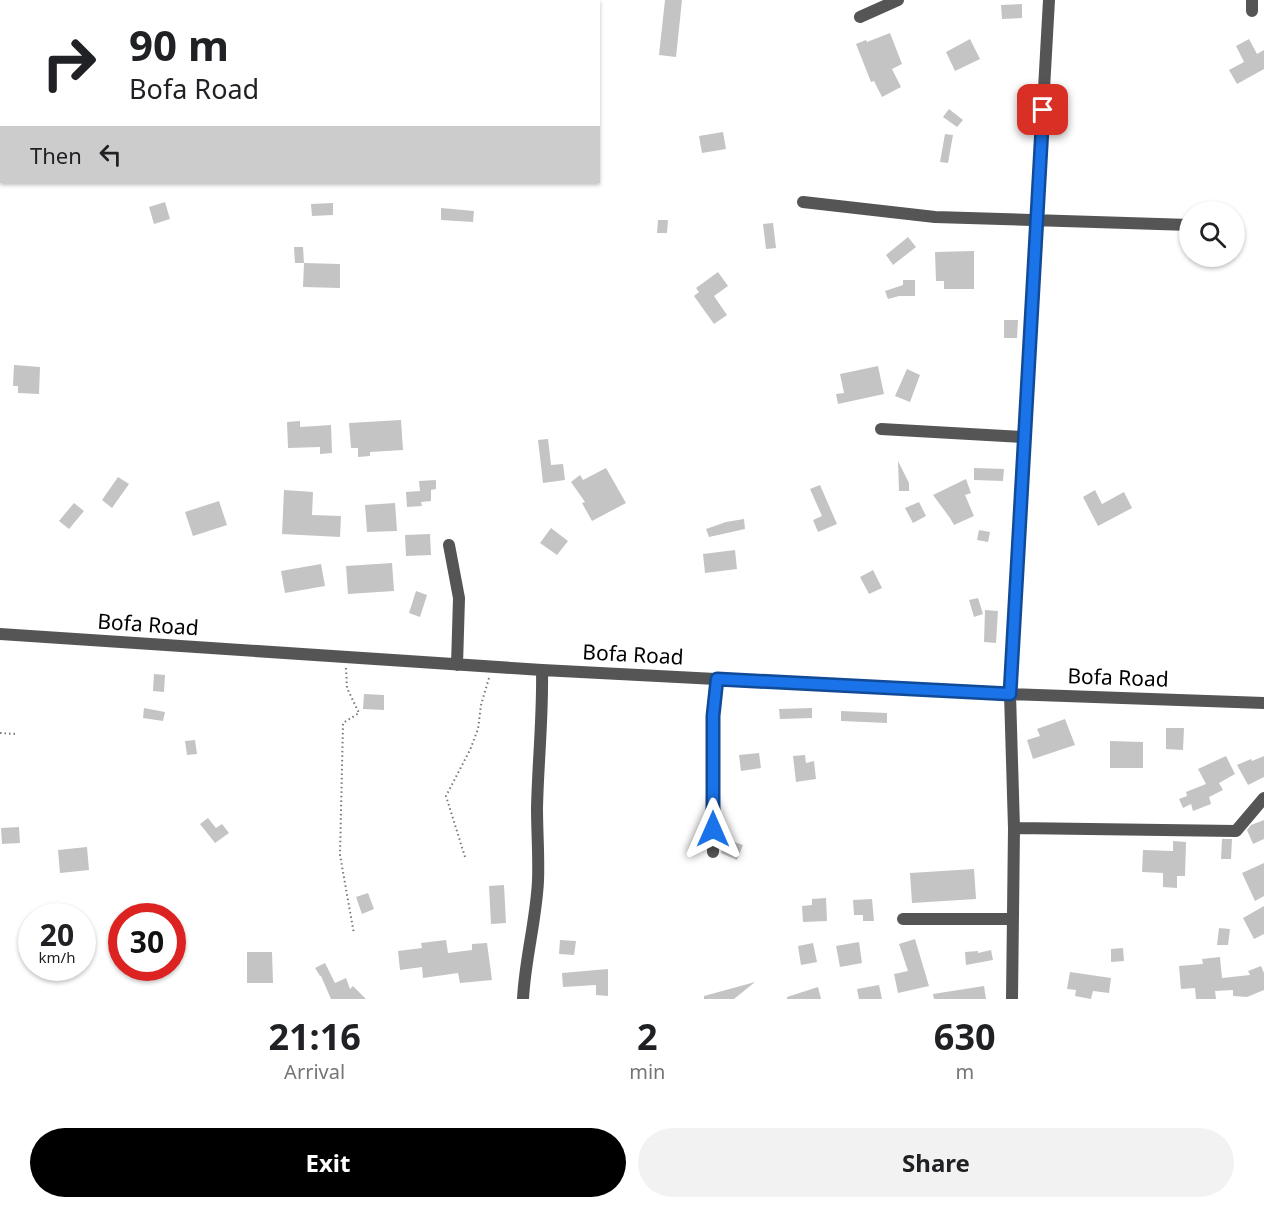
<!DOCTYPE html>
<style>
:root{--surface:#fff;--page:#f2f2f2;--text:#202124;--muted:#757577;--accent:#000}
body{margin:0;font-family:"Noto Sans",sans-serif;background:var(--page);color:var(--text);height:100vh;display:flex;flex-direction:column;font-size:22px;white-space:nowrap}
*{box-sizing:border-box;margin:0}
p{font-size:20px;color:var(--muted)}
.icon{flex:none;width:33px;height:33px;fill:none;stroke:currentColor;stroke-width:2;stroke-linecap:round;stroke-linejoin:round}
.map{position:relative;height:999px;overflow:hidden}
.sheet{display:flex;flex-direction:column;background:var(--surface);flex:1}
.sheet>*{flex:none}
.banner{position:absolute;left:0px;top:0px;width:600px;height:183px;box-shadow:0 2px 4px #0004;background:#fff;color:var(--text);overflow:hidden}
.fabs{position:absolute;left:1179px;top:201px;display:grid;gap:12px}
.fabs a{display:grid;place-items:center;width:66px;height:66px;border-radius:50%;background:var(--surface);box-shadow:0 2px 4px #0004;font-size:30px}
.speed{position:absolute;left:18px;top:903px;display:flex;gap:12px;font-size:30px;font-weight:700;text-align:center}
.speed>*{display:grid;place-content:center;width:78px;height:78px;border-radius:50%;background:var(--surface);box-shadow:0 2px 4px #0004;line-height:1}
.speed small{font-size:15px;font-weight:400}
.speed .limit{border:9px solid #d22;background:#fff;color:#111}
.pin{position:absolute;display:grid;place-items:center;width:51px;height:51px;color:#fff;margin:-26px;border-radius:12px;box-shadow:0 3px 9px #0006}
.me{position:absolute;width:66px;margin:-33px;rotate:0deg;stroke-linejoin:round;filter:drop-shadow(0 0 4px #0008)}
.turn{display:flex;align-items:center;gap:21px;height:126px;padding:0 30px;font-size:27px}
.turn .icon{width:78px;height:78px;stroke-width:2.5}
.turn b{display:block;font-size:42px;line-height:51px}
.then{display:flex;align-items:center;height:57px;padding:0 30px;background:#0003;gap:12px;font-size:22px}
.eta{display:flex;justify-content:space-evenly;align-items:center;height:102px;text-align:center}
.eta b{font-size:36px;font-weight:700;line-height:42px}
.cta{display:flex;gap:12px;margin-top:auto;padding:12px 30px}
.cta a{flex:1;height:69px;border-radius:36px;background:var(--accent);color:#fff;font-size:24px;font-weight:700;line-height:69px;text-align:center}
.cta a+a{background:var(--page);color:var(--text)}
.map>svg:first-child{display:block}
.building{fill:#c4c4c4}
.lines{fill:none;stroke-linecap:round;stroke-linejoin:round}
.path{stroke:#777;stroke-width:2;stroke-dasharray:1.5 3;stroke-linecap:butt}
.street{stroke:#555;stroke-width:12}
.route-casing{stroke:#114b97;stroke-width:15}
.route{stroke:#1a73e8;stroke-width:10}
.labels{text-anchor:middle;stroke-width:6;stroke-linejoin:round;paint-order:stroke}
.street-label{font-size:21px;fill:#000;stroke:#fff}
</style>
<div class="map">
<svg width="1264" height="999" viewBox="0 0 1264 999">
<rect width="100%" height="100%" fill="#fff"/>
<!-- building -->
<path class="building" d="M665 0H682L676 57 659 55Z
M1022 4V18L1002 19 1001 5Z
M890 33 902 64 892 69 901 87 882 97 874 81 871 82 856 44 866 40 867 42Z
M970 39 980 59 955 71 946 52Z
M1249 39 1257 54 1264 50V69L1237 84 1229 70 1244 62 1236 46Z
M949 109 963 120 957 127 943 117Z
M723 132 726 149 702 153 699 136Z
M945 134 953 135 948 163 940 162Z
M165 202 170 219 154 224 149 207Z
M333 203V215L312 216 311 204Z
M441 208 474 211 473 222 441 220Z
M658 220H668L667 233H657Z
M773 223 776 248 766 249 763 224Z
M908 237 916 247 893 265 886 255Z
M294 247H303L304 263H295Z
M974 251V289H944V281H936L935 252Z
M304 263 340 264V288L303 287Z
M718 272 728 286 714 296 727 315 714 324 694 296 699 292 696 288Z
M903 280H915V296H899L888 299 885 291 903 285Z
M1004 320H1018L1017 338H1004Z
M14 365 40 367 39 394 18 393V386H13Z
M878 366 884 394 838 404 836 394 844 393 840 374Z
M907 369 920 375 910 402 895 396Z
M401 420 403 450 370 452V456L358 457V448H351L349 423Z
M300 421V427L331 425 332 453 320 454V447L288 448 287 422Z
M548 439 551 465 563 464 565 480 543 483 538 440Z
M898 461 909 483V491H899Z
M606 468 626 503 592 521 582 503 585 502 571 482 580 475 583 480Z
M974 468 1004 469 1003 481 974 480Z
M118 477 129 484 112 508 102 500Z
M966 479 971 493 965 495 974 516 954 525 950 518 933 495Z
M436 480V489L431 490V501L421 502 422 506 407 507 406 492 420 491 419 481Z
M820 485 837 524 818 532 813 520 822 516 810 489Z
M284 490 313 492 312 515 341 516 340 537 282 534Z
M1095 490 1102 504 1124 492 1132 508 1098 526 1083 497Z
M219 501 227 525 193 536 185 512Z
M919 502 926 516 913 523 905 508Z
M74 503 84 511 69 529 59 521Z
M395 503 397 531 367 532 365 505Z
M744 519 745 529 709 537 706 529 726 522Z
M551 528 568 541 557 555 540 543Z
M979 530 990 532 988 542 977 540Z
M430 534 431 555 406 556 405 535Z
M735 550 737 569 705 573 703 554Z
M392 563 394 591 348 594 346 566Z
M321 564 325 586 285 593 281 571Z
M873 570 882 588 869 594 860 577Z
M416 591 427 595 420 617 409 613Z
M978 598 983 614 974 617 969 600Z
M985 610 998 611 996 643 984 642Z
M154 674 165 675 164 692 153 691Z
M364 694 384 695V710L363 709Z
M144 708 165 712 163 721 143 718Z
M812 708V718L780 719 779 709Z
M841 711 887 713V723L841 721Z
M1065 719 1075 745 1033 759 1027 740 1040 736 1037 729Z
M1166 728H1184L1183 750 1166 749Z
M195 740 197 754 187 755 185 741Z
M1110 741 1143 742V768H1110Z
M759 753 761 768 741 771 739 755Z
M805 755 806 763 814 761 816 779 796 782 793 756Z
M1226 756 1235 774 1219 783 1223 790 1209 797 1211 804 1193 811 1191 804 1183 808 1179 799 1187 796 1186 792 1206 784 1198 769Z
M1264 756V777L1248 785 1237 765 1251 759 1252 761Z
M208 818 216 828 222 824 229 833 215 843 200 824Z
M1264 820V839L1253 844 1247 830 1251 825Z
M19 827 20 843 2 844 1 828Z
M726 839 743 845 737 860 721 853Z
M1222 839H1232L1231 859H1221Z
M1173 841 1186 842 1185 876H1177V888L1163 887V873L1142 872 1143 850 1173 851Z
M87 847 89 870 60 873 58 850Z
M1264 863V896L1255 901 1242 873Z
M974 869 976 899 912 903 910 873Z
M504 885 506 923 491 924 489 886Z
M368 893 374 909 362 914 356 897Z
M826 898 827 921 803 922 802 906 812 905V899Z
M872 899 874 921H863V915H854L853 900Z
M1264 906V934L1254 939 1243 918Z
M1219 928 1230 929 1228 945H1217Z
M915 939 929 986 898 993 894 974 908 971 899 944Z
M446 940 448 953 472 950V944L487 943 492 980 460 983 458 973 423 978 422 967 400 970 398 951 422 948 421 943Z
M560 940 576 941 574 955 559 954Z
M859 942 862 963 840 967 836 946Z
M813 943 817 962 801 965 798 946Z
M1123 948 1124 961 1111 962V949Z
M991 950 993 960 966 965 965 952 978 951V953Z
M247 952H272L273 983H247Z
M1220 957 1222 978 1250 975 1248 971 1261 966 1264 973V990L1247 997 1233 996V990L1215 991 1216 999H1196L1195 988 1181 989 1179 966 1203 964 1202 959Z
M325 963 335 983 346 978 350 989 353 986 366 999H331L321 976H320L315 968Z
M608 969V996L596 995V985L563 987 562 973Z
M1070 972 1111 978 1109 993 1093 991 1091 999 1075 996 1076 990 1067 989Z
M755 982 734 999H704V996Z
M879 985 882 999H859L857 989Z
M984 986 986 999H934L933 994Z
M818 987 821 999H787V997Z"/>
<g class="lines">
<!-- path -->
<path class="path" d="M346 668 347 688 359 713 343 723 340 855 354 934
M0 733 16 734
M465 857 446 796 470 750 478 729 481 705 489 678"/>
<!-- street -->
<path class="street" d="M1252 11V0
M860 17 898 0
M803 202 935 217 1190 225
M881 429 1024 437
M449 545 459 598 457 665
M0 634 542 670 1010 694 1264 703
M1014 828 1236 831 1264 798
M713 852V716L717 679
M903 919H1013
M523 999C525 959 536 921 538 881 539 857 537 832 537 808 538 762 543 716 542 670
M1012 999 1014 828 1010 694 1049 0"/>
</g>
<g class="lines">
<defs>
<path id="route" d="M713 829V716L717 679 1010 694 1043 110"/>
</defs>
<!-- route casing -->
<use href="#route" class="route-casing"/>
<!-- route -->
<use href="#route" class="route"/>
</g>
<g class="labels">
<!-- street labels -->
<g class="street-label">
<text transform="translate(148 625) rotate(4)" y="7">Bofa Road</text>
<text transform="translate(633 655) rotate(3)" y="7">Bofa Road</text>
<text transform="translate(1118 678) rotate(2)" y="7">Bofa Road</text>
</g>
</g>
</svg>
<div class="fabs">
<a><svg class="icon" aria-label="search" viewBox="0 0 24 24"><circle cx="10" cy="10" r="6"/><path d="M15 15l6 6"/></svg></a>
</div>
<div class="speed"><div>20<small>km/h</small></div><div class="limit">30</div></div>
<div class="pin" style="left:1043px;top:110px;background:#d93025"><svg class="icon" aria-label="arrive" viewBox="0 0 24 24"><path d="M6 21V4h12l-3 4 3 4H6"/></svg></div>
<svg class="me" style="left:713px;top:829px" viewBox="-20 -20 40 40"><path d="M0-17L14 15 0 8-14 15z" fill="#1a73e8" stroke="#fff" stroke-width="4"/></svg>
<div class="banner">
<div class="turn"><svg class="icon" aria-label="right" viewBox="0 0 24 24"><path d="M7 20v-9h11M14 6l5 5-5 5"/></svg><div><b>90 m</b>Bofa Road</div></div>
<div class="then">Then<svg class="icon" aria-label="left" viewBox="0 0 24 24"><path d="M17 20v-9H6M10 6l-5 5 5 5"/></svg></div>
</div>
</div>
<section class="sheet">
<div class="eta">
<div><b>21:16</b><p>Arrival</p></div>
<div><b>2</b><p>min</p></div>
<div><b>630</b><p>m</p></div>
</div>
<div class="cta"><a>Exit</a><a>Share</a></div>
</section>
